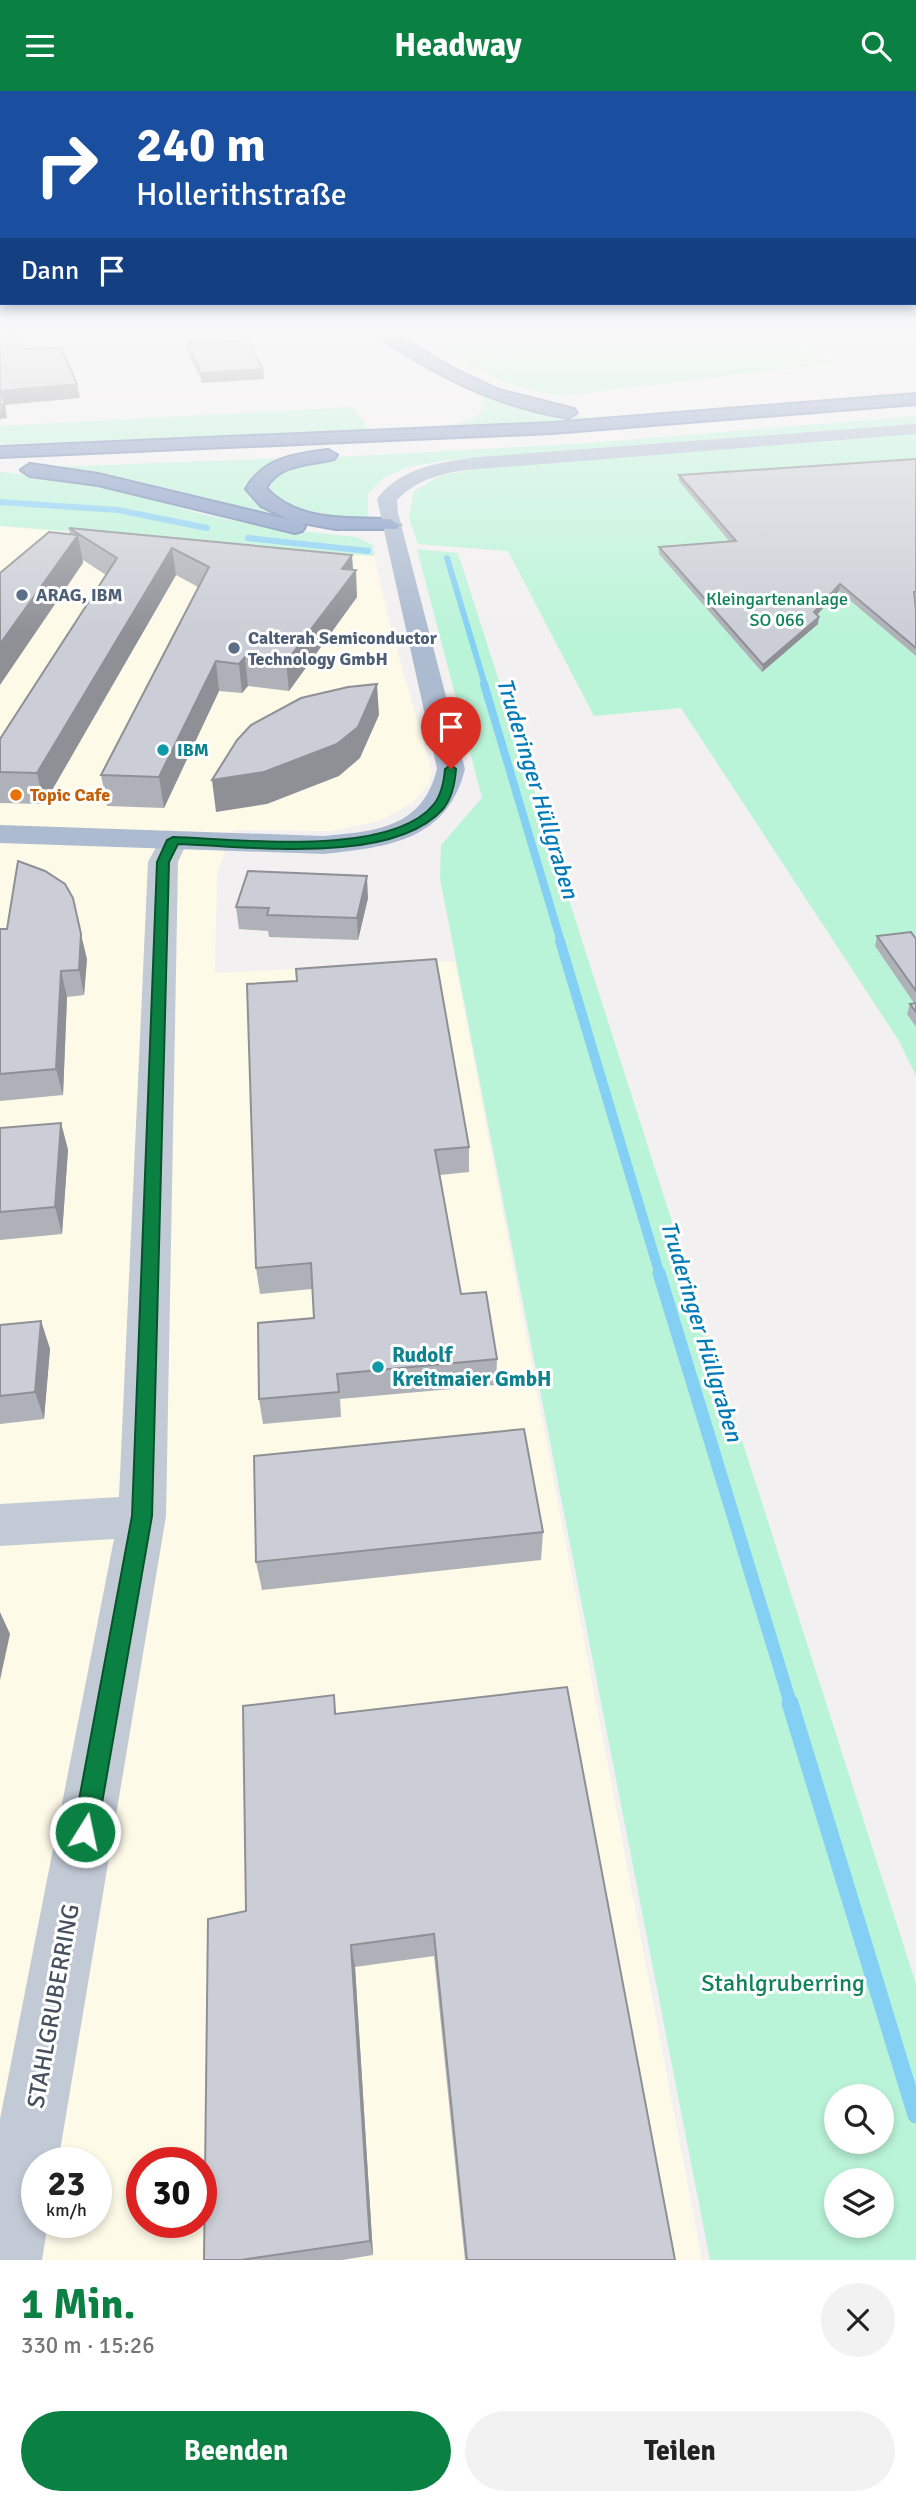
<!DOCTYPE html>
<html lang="de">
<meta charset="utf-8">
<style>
:root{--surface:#fff;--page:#f2f2f2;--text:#222;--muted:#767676;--accent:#0b8043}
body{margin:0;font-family:Signika,sans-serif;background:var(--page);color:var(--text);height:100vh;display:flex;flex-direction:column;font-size:26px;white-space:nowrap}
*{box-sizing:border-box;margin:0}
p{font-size:23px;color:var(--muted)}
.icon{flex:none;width:38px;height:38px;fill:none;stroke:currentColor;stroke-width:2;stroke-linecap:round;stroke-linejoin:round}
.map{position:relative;height:2169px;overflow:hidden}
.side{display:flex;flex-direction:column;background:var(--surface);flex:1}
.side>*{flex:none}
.banner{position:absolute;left:0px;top:0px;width:917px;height:214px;box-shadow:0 4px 10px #0003;background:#1a4fa0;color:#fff;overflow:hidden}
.tools{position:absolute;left:824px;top:1993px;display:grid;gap:14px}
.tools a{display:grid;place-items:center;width:70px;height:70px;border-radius:50%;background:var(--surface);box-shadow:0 4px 10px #0003;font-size:35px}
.speed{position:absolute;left:21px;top:2056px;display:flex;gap:14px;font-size:35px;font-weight:700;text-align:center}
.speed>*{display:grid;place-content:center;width:91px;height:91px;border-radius:50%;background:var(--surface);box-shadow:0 4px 10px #0003;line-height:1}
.speed small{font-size:18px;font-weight:400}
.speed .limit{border:10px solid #d22;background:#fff;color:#111}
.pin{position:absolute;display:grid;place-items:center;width:60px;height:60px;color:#fff;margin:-72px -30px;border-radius:50% 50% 50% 0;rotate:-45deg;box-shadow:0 0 7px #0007}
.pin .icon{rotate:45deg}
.me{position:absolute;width:77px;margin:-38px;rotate:10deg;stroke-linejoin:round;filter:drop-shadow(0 0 5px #0008)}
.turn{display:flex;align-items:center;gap:24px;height:147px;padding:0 21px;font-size:32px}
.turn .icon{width:91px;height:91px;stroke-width:2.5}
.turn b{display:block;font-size:49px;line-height:60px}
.then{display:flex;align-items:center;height:66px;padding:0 21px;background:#0003;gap:14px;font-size:26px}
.round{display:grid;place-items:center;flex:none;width:74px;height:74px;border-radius:37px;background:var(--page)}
.head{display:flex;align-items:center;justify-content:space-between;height:119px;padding:0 21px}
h1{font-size:42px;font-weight:700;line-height:52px;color:var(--accent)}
.primary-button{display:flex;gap:14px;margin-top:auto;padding:14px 21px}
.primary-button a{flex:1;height:80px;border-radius:42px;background:var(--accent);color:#fff;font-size:28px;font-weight:700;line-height:80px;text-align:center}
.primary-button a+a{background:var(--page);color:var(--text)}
header{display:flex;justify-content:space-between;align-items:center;height:91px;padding:0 21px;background:var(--accent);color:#fff;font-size:32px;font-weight:700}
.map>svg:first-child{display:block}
.commercial{fill:#fefae8;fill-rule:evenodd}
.green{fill:#baf4d8;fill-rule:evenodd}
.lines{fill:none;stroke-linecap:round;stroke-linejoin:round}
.stream-far4{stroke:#84cff4;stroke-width:6}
.stream-far3{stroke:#84cff4;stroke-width:8}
.stream-far2{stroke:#84cff4;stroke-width:10}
.stream-far1{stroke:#84cff4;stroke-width:13}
.stream{stroke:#84cff4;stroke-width:17}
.highway-casing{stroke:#6e85af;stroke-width:4}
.minor{fill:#c2cad6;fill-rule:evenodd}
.major{fill:#adbbd1;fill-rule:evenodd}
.highway{fill:#839ac3;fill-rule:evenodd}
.wall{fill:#afb1b8}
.shaded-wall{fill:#8e9096}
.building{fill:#cbced6;stroke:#8e9096;stroke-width:2}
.route{fill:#0b8043;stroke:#07532c;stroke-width:2}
.service-dot{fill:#5c6f8a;stroke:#fff;stroke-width:2.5}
.culture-dot{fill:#0f9aa8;stroke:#fff;stroke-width:2.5}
.food-dot{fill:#e8710a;stroke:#fff;stroke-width:2.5}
.labels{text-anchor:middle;stroke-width:6;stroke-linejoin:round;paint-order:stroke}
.far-service-label{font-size:18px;font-weight:bold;fill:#4e5e75;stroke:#fff;text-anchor:start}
.far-park-label{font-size:18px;fill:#0e8357;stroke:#fff}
.far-culture-label{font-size:18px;font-weight:bold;fill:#0d838f;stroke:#fff;text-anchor:start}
.far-food-label{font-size:18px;font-weight:bold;fill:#c56008;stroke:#fff;text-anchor:start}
.culture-label{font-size:21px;font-weight:bold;fill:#0d838f;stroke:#fff;text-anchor:start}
.water-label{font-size:23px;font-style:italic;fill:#007bb8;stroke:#fff}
.near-park-label{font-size:24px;fill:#0e8357;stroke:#fff}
.near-street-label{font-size:24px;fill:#46505f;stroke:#fff}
</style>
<header><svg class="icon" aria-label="menu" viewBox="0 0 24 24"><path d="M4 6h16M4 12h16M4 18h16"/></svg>Headway<svg class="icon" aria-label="search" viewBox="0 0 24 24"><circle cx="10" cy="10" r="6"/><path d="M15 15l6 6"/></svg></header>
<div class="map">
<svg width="916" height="2169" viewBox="0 0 916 2169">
<rect width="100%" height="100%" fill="#f2f0f0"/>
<!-- commercial -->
<path class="commercial" d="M0 435 374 465 393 545 432 681 428 694 412 712 379 730 332 740 233 739 217 782 215 882 455 870 702 2169H0ZM37 2072H96V2132H37ZM142 2072H201V2132H142Z"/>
<!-- green -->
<path class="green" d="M422 241H771L838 272 562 305C497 295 475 277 422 241Z
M481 303C521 318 560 324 603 328L444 337 474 327 484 317Z
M353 316 370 340 0 353V335Z
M916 325V335L668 356 447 369 407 376 383 387 368 403V428C328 427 304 422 268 405L265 394 290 376 320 367 590 352Z
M916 342V985L899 950 681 617 594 625 508 460 418 453 409 427 414 400 442 384 492 375Z
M289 367 260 381 248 392 249 404 278 423 356 438 293 431 130 389 52 376Z
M0 381 92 391 201 423 264 436 356 446 373 454 374 465 0 435Z
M417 458 458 462 916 1893V2169H710L440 788 441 754 482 707ZM836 2006H882V2051H836ZM836 2090H882V2135H836Z"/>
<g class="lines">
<!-- stream-far4 -->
<path class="stream-far4" d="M0 411 118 419 207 437
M248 447 368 460
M447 467 485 594"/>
<!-- stream-far3 -->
<path class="stream-far3" d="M484 593 561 851"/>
<!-- stream-far2 -->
<path class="stream-far2" d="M560 850 660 1184"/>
<!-- stream-far1 -->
<path class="stream-far1" d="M659 1182 791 1614"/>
<!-- stream -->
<path class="stream" d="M790 1612 916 2024"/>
<defs>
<path id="highway" d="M375 241H392L454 278 499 299 574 318 577 322 568 327C508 317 457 295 406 263 396 256 382 250 375 241Z
M916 303V313L552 342 0 366V356L552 332Z
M328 359 337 364 334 368C311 374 279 372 266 397 297 431 348 427 390 428L400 434 397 438H336L303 432 305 436 302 440 295 442 98 394 30 385 21 379 30 373 98 383 290 429 261 415 246 398C263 367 296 363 328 359Z"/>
</defs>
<!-- highway casing -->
<use href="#highway" class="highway-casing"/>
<!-- minor -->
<path class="minor" d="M173 740 183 743 188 749 178 771 166 1425 58 2072H37V2132H48L42 2169H0V2028L114 1448 0 1455V1413L119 1406 148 771 163 743Z"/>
<!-- major -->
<path class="major" d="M916 333V343L466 379C440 383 416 389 397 409L398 422 465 678C447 750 388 756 324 763L0 752V734L324 745C377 740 422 737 437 678L377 408C400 376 442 371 479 366Z"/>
<!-- highway -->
<use href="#highway" class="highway"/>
</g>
<!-- wall -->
<path class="wall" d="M187 252 263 278 264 288 202 292 188 262Z
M916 368V508H915L916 520V565L839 500 817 524 818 533 762 581 659 463V456L730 451 679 390V384Z
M69 437 352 464 353 479 357 506 289 600 248 595 242 602 219 600 164 717 107 715 101 684 198 496 176 484 44 713 0 712V648L106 484 83 469V472L70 443Z
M368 807 358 849 269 846 268 840 239 838 236 816Z
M0 838H7L87 868 84 904 67 906 63 1004 0 1010Z
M877 845 916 848V921L914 912 875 855Z
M247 893 469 1056V1081L440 1084 461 1203 497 1268 496 1294 340 1308 341 1326 263 1333 259 1308 314 1227 312 1198 260 1203 256 1177Z
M910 913 916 921V936L907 923Z
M61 1032 68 1059 62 1143 0 1149V1037Z
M41 1230 50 1258 44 1328 0 1333V1234Z
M543 1441 541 1469 262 1499 256 1471Z
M334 1604 336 1623 675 2169H465L434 1865 355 1876 373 2164 342 2169H204L246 1820Z"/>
<!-- shaded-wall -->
<path class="shaded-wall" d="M21 241H22L24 271 22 258Z
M263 278 264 288 202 292 201 282Z
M77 293 80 307 5 314 7 327 0 328 1 300Z
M78 444 83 472 0 594V553Z
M172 457 176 484 44 713 37 682Z
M352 464 353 483 356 479 357 506 289 600 286 571 342 478Z
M840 493 839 500 813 528 814 521Z
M819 526 818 533 762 581 763 574Z
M245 566 248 595 242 602 239 573Z
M216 570 219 600 164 717 159 686Z
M377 593 379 624 360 667 339 685 267 713 216 721 212 689Z
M367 785 368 807 358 849 357 827Z
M81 843 87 868 84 904 79 879Z
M61 880 67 906 63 1004 56 978Z
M61 1032 68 1059 62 1143 55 1116Z
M41 1230 50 1258 44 1328 35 1301Z
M0 1521 10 1543 0 1589Z
M351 1854 355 1876 373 2164 370 2150Z"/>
<!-- building -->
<path class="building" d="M0 241H21L22 258 61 256 77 293 1 300 5 314H0Z
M248 249 263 278 201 282 187 252Z
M916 368V501H914L916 520V557L840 493 814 521 819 526 763 574 659 456 736 450 679 384Z
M69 437 352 464 342 478 356 479 286 571 245 566 239 573 216 570 159 686 101 684 209 476 172 457 37 682 0 681V648L117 467Z
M49 441 78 444 0 553V482Z
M377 593 358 636 337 653 264 681 212 689 237 649 251 634 301 607 348 596Z
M18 770 45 780 65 793 73 807 81 843 79 879 61 880 56 978 0 983V838H7Z
M248 780 367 785 357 827 267 824 269 817 236 816Z
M911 841 916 848V900L877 845Z
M436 868 469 1056 435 1059 461 1203 486 1201 497 1268 337 1283 339 1301 259 1308 258 1232 314 1227 311 1172 256 1177 247 893 297 890 296 878Z
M916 912V921L910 913Z
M61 1032 55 1116 0 1121V1037Z
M41 1230 35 1301 0 1305V1234Z
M524 1338 543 1441 256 1471 254 1365Z
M567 1596 675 2169H467L434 1843 351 1854 370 2150 241 2169H204L208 1828 246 1820 243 1615 334 1604 335 1623Z"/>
<!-- sky -->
<linearGradient id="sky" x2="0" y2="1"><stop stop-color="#80bfed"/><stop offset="0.44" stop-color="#f9f8f8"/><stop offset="1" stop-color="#f9f8f8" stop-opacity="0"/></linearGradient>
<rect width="916" height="544" fill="url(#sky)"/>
<!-- route -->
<path class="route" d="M451 674 456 678C455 692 452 707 443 718 392 775 248 755 178 753L169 771 152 1425 97 1741 93 1749 85 1753 77 1749 73 1741 132 1425 157 771 167 749 173 746C237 748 391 767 434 713 442 703 444 690 445 678Z"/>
<!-- markers -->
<g class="service-dot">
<circle cx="22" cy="504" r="7"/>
<circle cx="234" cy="557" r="7"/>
</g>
<g class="culture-dot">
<circle cx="163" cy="659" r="7"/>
<circle cx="378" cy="1276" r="7"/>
</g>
<circle class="food-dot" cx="16" cy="704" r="7"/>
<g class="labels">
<!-- far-service labels -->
<g class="far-service-label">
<text x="36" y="510">ARAG, IBM</text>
<text x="248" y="553">Calterah Semiconductor<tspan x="248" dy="21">Technology GmbH</tspan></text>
</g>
<!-- far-park labels -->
<g class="far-park-label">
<text x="777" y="514">Kleingartenanlage<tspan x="777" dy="21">SO 066</tspan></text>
</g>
<!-- far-culture labels -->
<g class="far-culture-label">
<text x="177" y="665">IBM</text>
</g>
<!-- far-food labels -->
<g class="far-food-label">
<text x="30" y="710">Topic Cafe</text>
</g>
<!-- culture labels -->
<g class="culture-label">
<text x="392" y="1271">Rudolf<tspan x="392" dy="24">Kreitmaier GmbH</tspan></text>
</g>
<!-- water labels -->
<g class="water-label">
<text transform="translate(538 697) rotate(73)" y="8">Truderinger Hüllgraben</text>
<text transform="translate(702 1240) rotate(73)" y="8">Truderinger Hüllgraben</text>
</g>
<!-- near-park labels -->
<g class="near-park-label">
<text x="783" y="1900">Stahlgruberring</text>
</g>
<!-- near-street labels -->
<g class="near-street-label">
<text transform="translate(53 1915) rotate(-80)" y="8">STAHLGRUBERRING</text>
</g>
</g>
</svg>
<div class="tools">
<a><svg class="icon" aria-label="search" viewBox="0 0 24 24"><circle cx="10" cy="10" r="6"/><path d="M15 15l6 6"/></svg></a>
<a><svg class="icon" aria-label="layers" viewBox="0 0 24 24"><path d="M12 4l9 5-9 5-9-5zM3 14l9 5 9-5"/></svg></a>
</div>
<div class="speed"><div>23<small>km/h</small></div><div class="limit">30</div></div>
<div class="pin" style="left:451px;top:678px;background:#d93025"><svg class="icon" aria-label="arrive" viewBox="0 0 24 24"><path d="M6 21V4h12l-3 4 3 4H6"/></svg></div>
<svg class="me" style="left:85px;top:1741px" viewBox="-20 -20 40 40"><circle r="17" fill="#0b8043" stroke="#fff" stroke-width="3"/><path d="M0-11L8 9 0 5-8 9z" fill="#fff"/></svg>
<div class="banner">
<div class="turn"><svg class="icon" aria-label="right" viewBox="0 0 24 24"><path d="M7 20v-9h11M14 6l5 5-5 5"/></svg><div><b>240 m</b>Hollerithstraße</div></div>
<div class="then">Dann<svg class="icon" aria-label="arrive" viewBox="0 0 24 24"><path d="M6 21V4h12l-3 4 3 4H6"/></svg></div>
</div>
</div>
<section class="side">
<div class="head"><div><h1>1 Min.</h1><p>330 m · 15:26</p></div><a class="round"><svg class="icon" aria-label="close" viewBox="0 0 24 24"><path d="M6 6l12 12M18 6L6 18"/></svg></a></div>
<div class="primary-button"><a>Beenden</a><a>Teilen</a></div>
</section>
